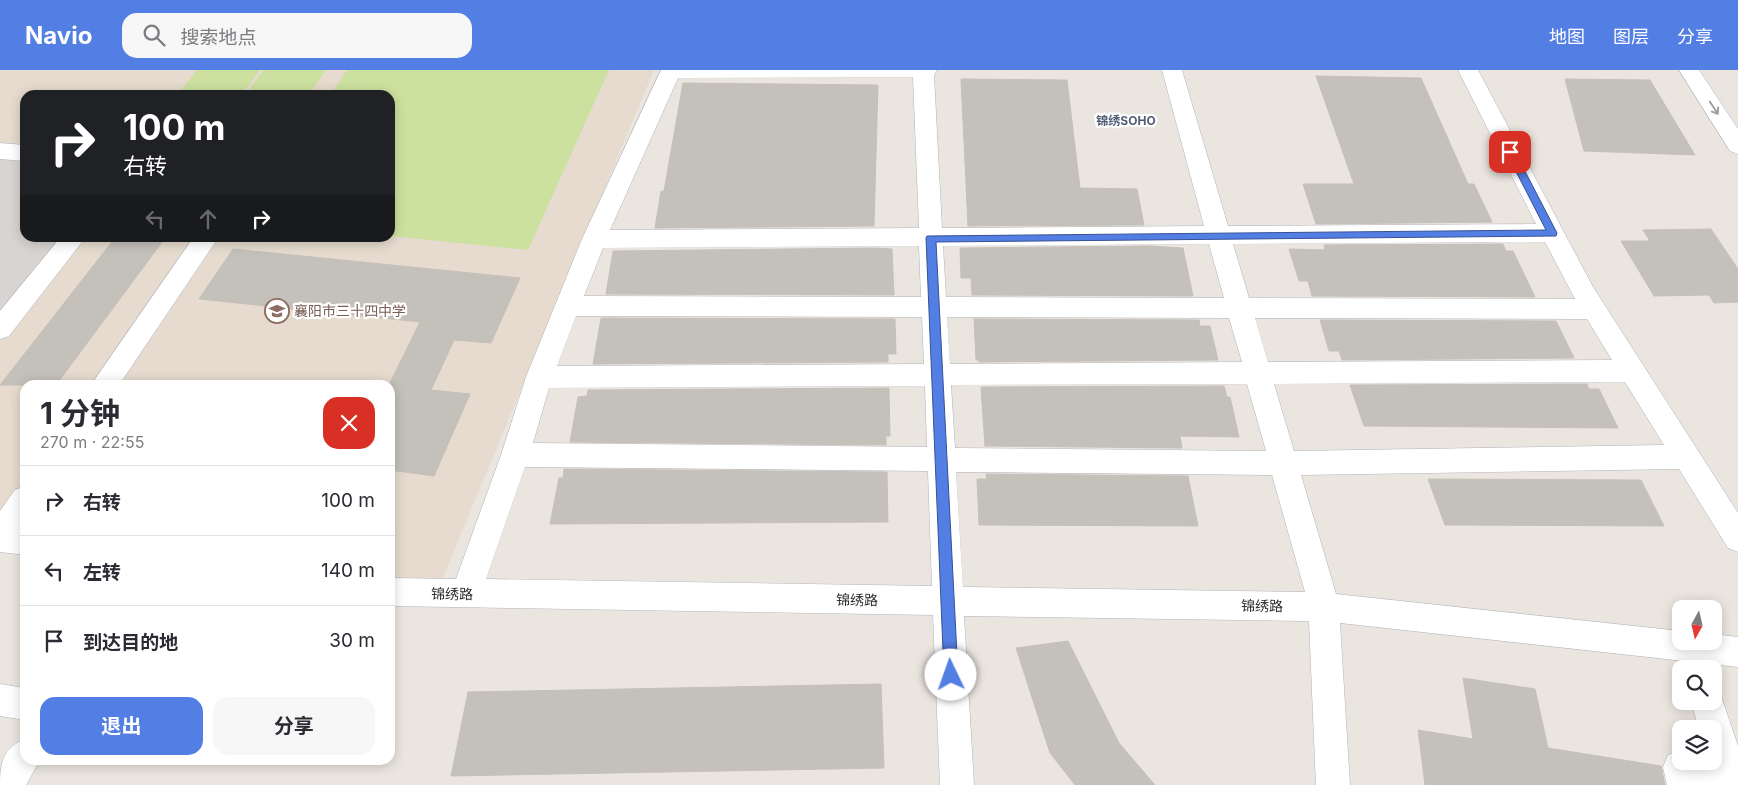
<!DOCTYPE html>
<html lang="zh">
<meta charset="utf-8">
<style>
:root{--surface:#fff;--page:#f7f7f7;--text:#2b2b33;--muted:#7c7c81;--line:#e1e1e2;--accent:#537ee4}
body{margin:0;font-family:Inter,"Noto Sans SC",sans-serif;background:var(--page);color:var(--text);height:100vh;display:flex;flex-direction:column;font-size:19px;white-space:nowrap}
*{box-sizing:border-box;margin:0}
p{font-size:16px;color:var(--muted)}
.icon{flex:none;width:28px;height:28px;fill:none;stroke:currentColor;stroke-width:2;stroke-linecap:round;stroke-linejoin:round}
.map{position:relative;flex:1;overflow:hidden}
.side{position:absolute;left:20px;top:310px;width:375px;height:385px;display:flex;flex-direction:column;background:var(--surface);border-radius:15px;box-shadow:0 2px 12px #0003}
.side>*{flex:none}
.banner{position:absolute;left:20px;top:20px;width:375px;height:152px;border-radius:15px;box-shadow:0 2px 12px #0003;background:#202124;color:#fff;overflow:hidden}
.needle{width:32px;rotate:188deg}
.controls{position:absolute;left:1672px;top:530px;display:grid;gap:10px}
.controls a{display:grid;place-items:center;width:50px;height:50px;border-radius:10px;background:var(--surface);box-shadow:0 2px 12px #0003;font-size:25px}
.pin{position:absolute;display:grid;place-items:center;width:42px;height:42px;color:#fff;margin:-21px;border-radius:10px;box-shadow:0 2px 8px #0006}
.me{position:absolute;width:55px;margin:-28px;rotate:357deg;stroke-linejoin:round;filter:drop-shadow(0 0 4px #0008)}
.turn{display:flex;align-items:center;gap:18px;height:105px;padding:0 20px;font-size:22px}
.turn .icon{width:65px;height:65px;stroke-width:2.5}
.turn b{display:block;font-size:35px;line-height:42px}
.lanes{display:flex;align-items:center;height:48px;padding:0 20px;background:#0003;justify-content:center;gap:25px;direction:ltr}
.lanes .off{opacity:.35}
.round{display:grid;place-items:center;flex:none;width:52px;height:52px;border-radius:15px;background:var(--page)}
.overview{display:flex;align-items:center;justify-content:space-between;height:85px;padding:0 20px}
h1{font-size:30px;font-weight:700;line-height:38px}
.primary-button{display:flex;gap:10px;margin-top:auto;padding:10px 20px}
.primary-button a{flex:1;height:58px;border-radius:15px;background:var(--accent);color:#fff;font-size:20px;font-weight:700;line-height:58px;text-align:center}
.primary-button a+a{background:var(--page);color:var(--text)}
ul{padding:0;list-style:none}
li{display:flex;align-items:center;gap:15px;height:70px;padding:0 20px;border-top:1px solid var(--line)}
li div{flex:1}
li b{display:block;font-size:19px}
li em{font-style:normal}
header{display:flex;align-items:center;gap:30px;box-sizing:border-box;height:70px;padding:0 25px;background:var(--accent);color:#fff}
header strong{font-size:24px}
nav{display:flex;gap:28px;margin-inline-start:auto;font-size:18px}
.search{width:350px;height:45px;background:var(--page);display:flex;align-items:center;gap:12px;box-sizing:border-box;padding:0 18px;border-radius:15px;color:var(--muted);font-size:19px}
.map>svg:first-child{display:block}
.education{fill:#e6dbce;fill-rule:evenodd}
.pitch{fill:#cce19f}
.plaza{fill:#d8d4d1}
.building{fill:#c4c0ba;stroke:#c6c0b9}
.lines{fill:none;stroke-linecap:round;stroke-linejoin:round}
.minor-casing{stroke:#afb2ba;stroke-width:1}
.minor{fill:#fff;fill-rule:evenodd}
.oneway{stroke:#a0a0a0}
.route{fill:#537ee4;stroke:#365294}
.labels{text-anchor:middle;stroke-width:4.5;stroke-linejoin:round;paint-order:stroke}
.far-neighbourhood-label{font-size:12px;font-weight:bold;fill:#515c76;stroke:#fff}
.education-label{font-size:14px;fill:#785e54;stroke:#fff;text-anchor:start}
.street-label{font-size:14px;fill:#2b2b2b;stroke:#fff}
</style>
<header>
<strong>Navio</strong>
<div class="search"><svg class="icon" aria-label="search" viewBox="0 0 24 24"><circle cx="10" cy="10" r="6"/><path d="M15 15l6 6"/></svg>搜索地点</div>
<nav><a>地图</a><a>图层</a><a>分享</a></nav>
</header>
<div class="map">
<svg width="1738" height="715" viewBox="0 0 1738 715">
<rect width="100%" height="100%" fill="#ebe5df"/>
<!-- education -->
<path class="education" d="M0 0H654L436 524 390 518V315H25V470L0 467ZM25 25H390V168H25Z"/>
<!-- pitch -->
<path class="pitch" d="M197 0H260L241 25H177Z
M264 0H326L309 25H245Z
M347 0H609L528 180 390 166V25H330Z"/>
<!-- plaza -->
<path class="plaza" d="M0 81 25 83V168H73L0 259Z"/>
<!-- building -->
<path class="building" d="M1316 6 1421 8 1468 114H1474L1492 152 1316 154 1303 114H1354Z
M961 9 1067 10 1080 118 1137 119 1144 155 968 156Z
M1565 9 1650 10 1695 85 1584 81Z
M683 13 878 15 874 156 655 158 661 121H664Z
M1711 159 1738 199V232L1714 233 1709 225 1654 226 1621 171H1650L1643 160Z
M115 168H165L56 315H0Z
M1503 174 1506 181H1513L1535 227 1312 226 1308 211H1299L1289 179 1325 180 1324 175Z
M1149 176 1183 178 1193 226 972 225 971 208H961L960 178Z
M874 178 892 179 894 225 606 224 613 181Z
M233 179 520 208 491 273 454 270 431 320 470 324 434 406 390 400V313L420 252 199 229Z
M601 248 895 249 896 284H888V292L593 294Z
M974 249 1199 250 1200 256H1210L1218 290 979 292V290H976Z
M1320 250 1556 251 1574 288 1342 290 1339 281H1329Z
M1587 314 1589 319H1599L1618 358 1364 356 1350 315Z
M1224 316 1227 327H1230L1239 367 1180 366 1182 378 985 376 981 317Z
M889 318 890 366H886V375L570 372 578 327 587 326 588 320Z
M564 399 887 402 888 452 550 454 559 408H563Z
M986 404 1188 406 1198 456 979 455 977 409H987Z
M1428 409 1641 410 1664 456 1445 455Z
M1068 571 1119 673 1155 715H1075L1050 683 1016 578Z
M1463 608 1535 619 1548 678 1661 696 1665 715H1425L1418 660 1473 669Z
M881 614 884 698 451 706 468 622Z"/>
<g class="lines">
<defs>
<path id="minor" d="M661 0H937L934 5 942 158 1204 156 1162 0H1182L1228 156 1536 154 1458 0H1478L1593 217 1738 443V482L1728 478 1679 399 1301 405 1336 524 1681 561V571H1714V564L1738 567V597L1340 553 1350 715H1316L1309 551 964 546 974 715H940L933 545 390 536V508L456 509 501 385 526 307 582 169ZM913 7 919 158 610 160 678 8ZM1545 172 1575 229 1249 228 1233 174ZM1209 174 1224 228 946 227 943 176ZM919 176 921 227 584 226 603 178ZM576 246 922 247 924 294 557 296ZM947 247 1229 248 1242 292 950 294ZM1255 248 1587 249 1612 290 1268 292ZM1625 312 1664 375 1294 381 1274 314ZM1247 314 1266 381 955 378 951 315ZM925 316 927 377 533 373 549 318ZM525 397 928 401 932 516 486 509ZM956 402 1272 405 1305 522 963 517Z
M1679 0H1699L1738 59V84L1730 81Z
M0 73 25 75V91L0 89Z
M60 168H85L9 266 0 269V241Z
M193 168H218L119 315H91Z
M25 416V453L21 458 25 459V485L0 482V441L15 420Z
M0 614 25 618V650L0 646Z
M1714 618 1719 620 1738 676V715H1667L1663 697 1668 685 1680 680 1681 691H1714V659H1699L1691 631H1714Z
M25 669V690H40L26 715H0C0 693 3 678 25 669Z"/>
</defs>
<!-- minor casing -->
<use href="#minor" class="minor-casing"/>
<!-- minor -->
<use href="#minor" class="minor"/>
</g>
<!-- one-way arrows -->
<defs><path id="oneway-shaft" d="M-6 0H5M1.5-3L5.5 0L1.5 3" fill="none" stroke-width="1.6" stroke-linecap="round" stroke-linejoin="round" transform="scale(1.25)"/></defs>
<use class="oneway" href="#oneway-shaft" transform="translate(1714 38) rotate(57)"/>
<!-- route -->
<path class="route" d="M1510 78 1515 82 1557 163 1556 166 936 172 958 605 956 609 951 611 946 609 944 605 926 168 927 166 1546 160 1506 82Z"/>
<!-- icons -->
<defs>
<symbol id="school-ring" viewBox="-11 -11 22 22"><circle r="9.5" fill="#fff" stroke="#8d6e63" stroke-width="1.5"/><path d="M0-5L7-2L0 1L-7-2ZM-4 1L0 2.5L4 1V4Q0 6-4 4Z" fill="#8d6e63"/></symbol>
</defs>
<g fill-rule="evenodd">
<use href="#school-ring" x="263" y="227" width="28" height="28"/>
</g>
<g class="labels">
<!-- far-neighbourhood labels -->
<g class="far-neighbourhood-label">
<text x="1126" y="55">锦绣SOHO</text>
</g>
<!-- education labels -->
<g class="education-label">
<text x="294" y="246">襄阳市三十四中学</text>
</g>
<!-- street labels -->
<g class="street-label">
<text transform="translate(452 524) rotate(1)" y="5">锦绣路</text>
<text transform="translate(857 530) rotate(1)" y="5">锦绣路</text>
<text transform="translate(1262 536) rotate(1)" y="5">锦绣路</text>
</g>
</g>
</svg>
<div class="controls">
<a><svg class="needle" viewBox="-14 -14 28 28"><path d="M0-13l5 13h-10z" fill="#e53935"/><path d="M0 13l5-13h-10z" fill="#7c7c81"/></svg></a>
<a><svg class="icon" aria-label="search" viewBox="0 0 24 24"><circle cx="10" cy="10" r="6"/><path d="M15 15l6 6"/></svg></a>
<a><svg class="icon" aria-label="layers" viewBox="0 0 24 24"><path d="M12 4l9 5-9 5-9-5zM3 14l9 5 9-5"/></svg></a>
</div>
<div class="pin" style="left:1510px;top:82px;background:#d93025"><svg class="icon" aria-label="arrive" viewBox="0 0 24 24"><path d="M6 21V4h12l-3 4 3 4H6"/></svg></div>
<svg class="me" style="left:951px;top:605px" viewBox="-20 -20 40 40"><circle r="19" fill="#fff"/><path d="M0-13L10 11 0 6-10 11z" fill="#537ee4"/></svg>
<div class="banner">
<div class="turn"><svg class="icon" aria-label="right" viewBox="0 0 24 24"><path d="M7 20v-9h11M14 6l5 5-5 5"/></svg><div><b>100 m</b>右转</div></div>
<div class="lanes"><svg class="icon off" aria-label="left" viewBox="0 0 24 24"><path d="M17 20v-9H6M10 6l-5 5 5 5"/></svg><svg class="icon off" aria-label="ahead" viewBox="0 0 24 24"><path d="M12 20V5M6 11l6-6 6 6"/></svg><svg class="icon" aria-label="right" viewBox="0 0 24 24"><path d="M7 20v-9h11M14 6l5 5-5 5"/></svg></div>
</div>
<section class="side">
<div class="overview"><div><h1>1 分钟</h1><p>270 m · 22:55</p></div><a class="round" style="background:#d93025;color:#fff"><svg class="icon" aria-label="close" viewBox="0 0 24 24"><path d="M6 6l12 12M18 6L6 18"/></svg></a></div>
<ul>
<li><svg class="icon" aria-label="right" viewBox="0 0 24 24"><path d="M7 20v-9h11M14 6l5 5-5 5"/></svg><div><b>右转</b></div><em>100 m</em></li>
<li><svg class="icon" aria-label="left" viewBox="0 0 24 24"><path d="M17 20v-9H6M10 6l-5 5 5 5"/></svg><div><b>左转</b></div><em>140 m</em></li>
<li><svg class="icon" aria-label="arrive" viewBox="0 0 24 24"><path d="M6 21V4h12l-3 4 3 4H6"/></svg><div><b>到达目的地</b></div><em>30 m</em></li>
</ul>
<div class="primary-button"><a>退出</a><a>分享</a></div>
</section>
</div>
